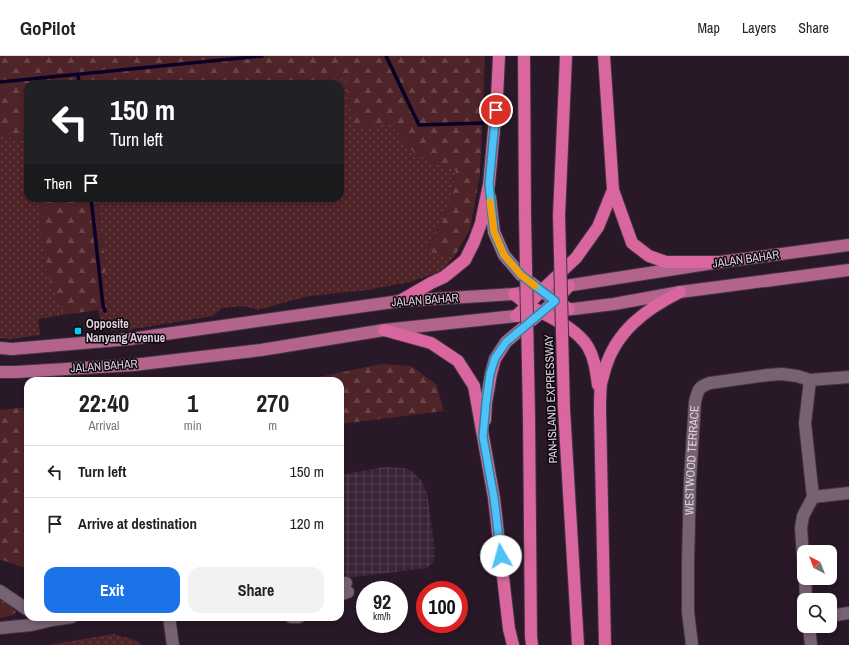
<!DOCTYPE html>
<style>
:root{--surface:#fff;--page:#f2f2f2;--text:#222;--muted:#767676;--line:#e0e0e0;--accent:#1a73e8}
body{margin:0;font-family:"Archivo Narrow",sans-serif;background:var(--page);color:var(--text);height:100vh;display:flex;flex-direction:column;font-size:15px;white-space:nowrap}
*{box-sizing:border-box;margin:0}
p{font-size:13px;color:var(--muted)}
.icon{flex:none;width:22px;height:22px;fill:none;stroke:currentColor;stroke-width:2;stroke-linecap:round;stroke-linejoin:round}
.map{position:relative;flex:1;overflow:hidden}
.drawer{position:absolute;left:24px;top:321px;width:320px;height:244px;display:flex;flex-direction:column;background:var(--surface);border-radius:12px;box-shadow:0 2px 6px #0003}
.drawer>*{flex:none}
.guide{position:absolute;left:24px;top:24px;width:320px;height:122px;border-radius:12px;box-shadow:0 2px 6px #0003;background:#202124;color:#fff;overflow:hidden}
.needle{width:26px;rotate:318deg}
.fabs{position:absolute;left:797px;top:489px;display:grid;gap:8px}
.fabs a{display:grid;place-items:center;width:40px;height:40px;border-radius:8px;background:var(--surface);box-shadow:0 2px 6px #0003;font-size:20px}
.speed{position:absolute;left:356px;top:525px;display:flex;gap:8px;font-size:20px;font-weight:700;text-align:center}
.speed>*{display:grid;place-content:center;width:52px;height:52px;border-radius:50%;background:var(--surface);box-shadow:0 2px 6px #0003;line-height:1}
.speed small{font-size:10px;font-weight:400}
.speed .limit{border:6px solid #d22;background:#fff;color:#111}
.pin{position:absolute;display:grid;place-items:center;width:34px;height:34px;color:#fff;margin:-17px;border:2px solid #fff;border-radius:50%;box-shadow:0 1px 4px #0007}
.me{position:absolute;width:44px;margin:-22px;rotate:353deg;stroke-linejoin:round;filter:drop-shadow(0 0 3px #0008)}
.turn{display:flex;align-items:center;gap:14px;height:84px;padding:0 20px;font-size:18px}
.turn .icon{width:52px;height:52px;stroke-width:2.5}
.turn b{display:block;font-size:28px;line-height:34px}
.then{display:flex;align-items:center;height:38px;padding:0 20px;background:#0003;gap:8px;font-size:15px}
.eta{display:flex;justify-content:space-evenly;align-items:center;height:68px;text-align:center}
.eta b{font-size:24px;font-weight:700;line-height:28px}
.action{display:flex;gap:8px;margin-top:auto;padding:8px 20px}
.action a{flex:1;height:46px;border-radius:12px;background:var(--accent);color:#fff;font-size:16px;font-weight:700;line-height:46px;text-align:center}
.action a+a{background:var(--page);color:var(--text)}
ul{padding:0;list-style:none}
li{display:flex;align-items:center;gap:12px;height:52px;padding:0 20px;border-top:1px solid var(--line)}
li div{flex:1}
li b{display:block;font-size:15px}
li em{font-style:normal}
header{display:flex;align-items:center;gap:24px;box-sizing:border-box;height:56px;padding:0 20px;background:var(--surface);border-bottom:1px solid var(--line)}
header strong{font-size:19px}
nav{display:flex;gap:22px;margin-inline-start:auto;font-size:14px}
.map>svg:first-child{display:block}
.industrial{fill:url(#industrial-grid)}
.grass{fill:url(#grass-dots)}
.forest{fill:url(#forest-firs)}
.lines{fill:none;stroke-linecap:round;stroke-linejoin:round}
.stream{stroke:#080027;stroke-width:3.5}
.street-casing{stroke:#423541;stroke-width:14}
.primary-casing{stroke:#423541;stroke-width:14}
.highway-casing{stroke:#423541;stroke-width:14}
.street{stroke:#776274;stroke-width:12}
.primary{stroke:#b2648d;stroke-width:12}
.highway{stroke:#d9669e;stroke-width:12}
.highway-bridge-casing{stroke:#423541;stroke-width:14;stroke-linecap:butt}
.highway-bridge{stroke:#d9669e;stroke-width:12}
.route-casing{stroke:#337fa1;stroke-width:10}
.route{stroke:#4fc3f7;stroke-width:7}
.slow{stroke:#f59e0b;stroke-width:7}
.poi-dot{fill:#05cbf9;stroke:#0d060c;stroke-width:1.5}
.labels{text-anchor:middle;stroke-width:3;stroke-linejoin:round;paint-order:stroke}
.street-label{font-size:12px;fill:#ddd1dc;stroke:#0d060c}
.poi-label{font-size:12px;font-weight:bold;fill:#ddd1dc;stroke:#0d060c;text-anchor:start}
</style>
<header>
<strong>GoPilot</strong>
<nav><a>Map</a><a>Layers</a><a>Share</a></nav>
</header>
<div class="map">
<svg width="849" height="589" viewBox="0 0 849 589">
<defs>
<pattern id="industrial-grid" width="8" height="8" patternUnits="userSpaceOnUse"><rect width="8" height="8" fill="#382236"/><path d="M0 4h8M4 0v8" fill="none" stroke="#544152"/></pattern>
<pattern id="grass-dots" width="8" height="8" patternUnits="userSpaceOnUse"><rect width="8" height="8" fill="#4f2429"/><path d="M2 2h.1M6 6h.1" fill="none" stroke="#684347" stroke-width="1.8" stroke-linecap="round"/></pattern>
<pattern id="forest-firs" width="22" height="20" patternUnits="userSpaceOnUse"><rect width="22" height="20" fill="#4f2429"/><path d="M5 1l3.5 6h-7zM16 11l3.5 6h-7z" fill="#684347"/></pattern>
</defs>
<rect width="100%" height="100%" fill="#291827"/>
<!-- industrial -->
<path class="industrial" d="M384 411 404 412 412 415 421 424 427 437 435 494 434 505 427 512 346 522 342 507 340 505V419Z"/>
<!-- grass -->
<path class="grass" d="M346 21 390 68 414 97 432 106 456 114 450 149 426 195 443 199 455 200 440 216 410 226 368 234 309 240 282 247 258 254 245 250 222 252 213 260 127 274H111L102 269 98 254 106 212 97 142H340V28H292Z
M0 81 28 84V142H40L44 209 63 259 38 263 40 279 12 283 0 282Z
M113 578 135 584 142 589H49Z"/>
<!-- forest -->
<path class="forest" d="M0 0H485L480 118 470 173 455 200 443 199 426 195 450 149 456 115 432 106 414 97 390 68 352 73 346 21 292 28H28V84L0 81Z
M40 142H97L106 213 98 254 63 259 44 209Z
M381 308 411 310 436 328 444 355 340 368V325H219L251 323 299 325Z
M28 351V513L2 504H0V354Z
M0 544C6 546 12 551 16 556L14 559 0 562Z"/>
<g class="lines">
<!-- stream -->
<path class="stream" d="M386 0 419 69 483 67
M78 18 79 28
M0 26 262 0
M91 142 103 250 105 255"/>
<defs>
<g id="street">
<path d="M810 324 805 367 813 441"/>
<path d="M813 441 849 437"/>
<path d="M804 514 801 472 803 460 813 441"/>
<path d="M805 522 806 544"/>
<path d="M340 528 346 527"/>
<path d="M0 535 28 554"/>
<path d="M340 539 348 536"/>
<path d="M830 560 849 557"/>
<path d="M169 561 173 589"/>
<path d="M291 561H299"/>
<path d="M809 570 811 589"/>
<path d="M0 572 31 569 52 564 72 561"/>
<path id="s1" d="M692 589 688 556V506L690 424 695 346C698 334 698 331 710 327L768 319 782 318 797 320 810 324 849 321"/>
</g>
<path id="primary" d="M0 292 12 293 130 283 400 245 514 238 720 206 849 189
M0 316H16L133 309 261 294 384 274 516 260 614 248 680 236 849 214"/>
<path id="highway" d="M524 0 525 161
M604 0 613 134 632 187 649 200 666 206H720
M490 141 494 176 504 199 521 219 555 245 569 253
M559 160 566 0
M514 238C519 242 523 246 528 249 548 261 576 271 588 291 595 303 596 316 598 329
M400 245 431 227 444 221 465 204 474 186 481 167 489 128 497 41 499 0
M516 260 528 249 542 234 576 202 598 171 613 134
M384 274 431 287 458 305 474 330 494 442 509 573 513 589
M564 353 578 589
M529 360 531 581 532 589
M485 364 486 347 491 318 495 303 506 286 555 245 569 230
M605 589 600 356C600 347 600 337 601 328 602 323 604 318 605 313 616 275 646 253 680 236"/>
</defs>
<!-- street casing -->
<use href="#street" class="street-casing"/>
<!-- primary casing -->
<use href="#primary" class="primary-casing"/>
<!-- highway casing -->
<use href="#highway" class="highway-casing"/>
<!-- street -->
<use href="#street" class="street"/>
<!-- primary -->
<use href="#primary" class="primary"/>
<!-- highway -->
<use href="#highway" class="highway"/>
<defs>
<path id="highway-bridge" d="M559 160 564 353
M525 161 529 360"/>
</defs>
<!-- highway-bridge casing -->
<use href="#highway-bridge" class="highway-bridge-casing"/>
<!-- highway-bridge -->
<use href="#highway-bridge" class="highway-bridge"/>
</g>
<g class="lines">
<defs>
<path id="route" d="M496 54 489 128 494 176 504 199 521 219 555 245 506 286 495 302 490 318 486 347 483 381 494 442 501 500"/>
</defs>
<!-- route casing -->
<use href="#route" class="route-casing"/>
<!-- route -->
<use href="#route" class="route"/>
<!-- slow -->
<path class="slow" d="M490 146 494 176 504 199 521 219 535 230"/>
</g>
<!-- markers -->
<rect class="poi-dot" x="74" y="271" width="8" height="8" rx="2"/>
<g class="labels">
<!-- street labels -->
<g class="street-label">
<text transform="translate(746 203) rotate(-8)" y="4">JALAN BAHAR</text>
<text transform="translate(425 244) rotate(-4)" y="4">JALAN BAHAR</text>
<text transform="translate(104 310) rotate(-4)" y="4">JALAN BAHAR</text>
<text transform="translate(551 343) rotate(-92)" y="4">PAN-ISLAND EXPRESSWAY</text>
<text dy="4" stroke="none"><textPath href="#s1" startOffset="185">WESTWOOD TERRACE</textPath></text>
</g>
<!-- poi labels -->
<g class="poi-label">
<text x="86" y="272">Opposite<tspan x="86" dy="14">Nanyang Avenue</tspan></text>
</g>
</g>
</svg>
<div class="fabs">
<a><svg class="needle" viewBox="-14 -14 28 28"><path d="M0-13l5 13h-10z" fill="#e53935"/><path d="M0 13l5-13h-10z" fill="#767676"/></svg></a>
<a><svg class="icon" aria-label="search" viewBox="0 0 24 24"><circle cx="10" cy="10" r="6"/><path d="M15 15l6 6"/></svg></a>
</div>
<div class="speed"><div>92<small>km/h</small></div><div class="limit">100</div></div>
<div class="pin" style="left:496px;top:54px;background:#d93025"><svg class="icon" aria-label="arrive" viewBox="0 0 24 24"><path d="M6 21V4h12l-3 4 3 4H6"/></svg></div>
<svg class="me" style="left:501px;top:500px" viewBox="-20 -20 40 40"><circle r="19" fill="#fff"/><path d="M0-13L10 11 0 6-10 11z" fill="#4fc3f7"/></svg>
<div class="guide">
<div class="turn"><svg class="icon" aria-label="left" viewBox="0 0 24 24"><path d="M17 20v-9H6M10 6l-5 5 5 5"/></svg><div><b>150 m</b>Turn left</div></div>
<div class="then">Then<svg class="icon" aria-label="arrive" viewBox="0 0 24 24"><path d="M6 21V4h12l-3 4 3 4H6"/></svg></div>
</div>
<section class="drawer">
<div class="eta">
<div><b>22:40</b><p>Arrival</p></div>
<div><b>1</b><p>min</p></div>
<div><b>270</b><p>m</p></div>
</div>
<ul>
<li><svg class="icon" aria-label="left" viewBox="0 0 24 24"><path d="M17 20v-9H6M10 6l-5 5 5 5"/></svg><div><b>Turn left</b></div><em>150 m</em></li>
<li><svg class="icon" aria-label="arrive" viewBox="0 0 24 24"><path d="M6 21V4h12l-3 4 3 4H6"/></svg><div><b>Arrive at destination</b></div><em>120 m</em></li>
</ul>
<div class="action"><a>Exit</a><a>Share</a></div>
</section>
</div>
